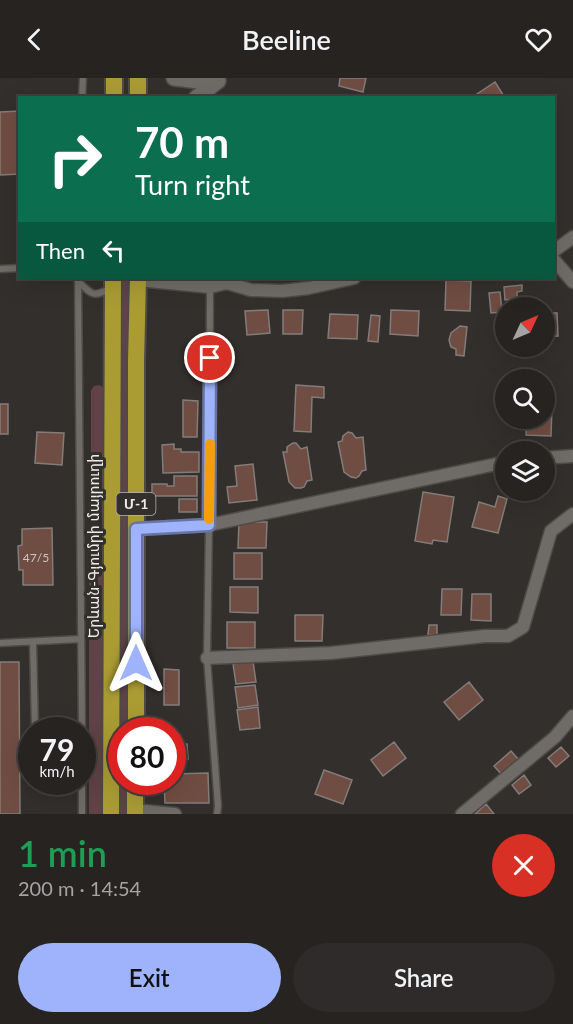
<!DOCTYPE html>
<meta charset="utf-8">
<style>
:root{--surface:#262321;--page:#2e2b2a;--text:#f1f3f6;--muted:#a4a4a5;--line:#42403f;--accent:#9fb3fd}
body{margin:0;font-family:Lato,"Noto Sans Armenian",sans-serif;background:var(--page);color:var(--text);height:100vh;display:flex;flex-direction:column;font-size:22px;white-space:nowrap}
*{box-sizing:border-box;margin:0}
p{font-size:20px;color:var(--muted)}
.icon{flex:none;width:33px;height:33px;fill:none;stroke:currentColor;stroke-width:2;stroke-linecap:round;stroke-linejoin:round}
.map{position:relative;height:736px;overflow:hidden}
.panel{display:flex;flex-direction:column;background:var(--surface);flex:1}
.panel>*{flex:none}
.guide{position:absolute;left:18px;top:18px;width:537px;height:183px;border-radius:0px;box-shadow:0 6px 24px #0002,0 0 0 2px var(--line);background:#0b6e4f;color:#fff;overflow:hidden}
.needle{width:39px;rotate:46deg}
.tools{position:absolute;left:495px;top:219px;display:grid;gap:12px}
.tools a{display:grid;place-items:center;width:60px;height:60px;border-radius:50%;background:var(--surface);box-shadow:0 6px 24px #0002,0 0 0 2px var(--line);font-size:30px}
.speed{position:absolute;left:18px;top:639px;display:flex;gap:12px;font-size:30px;font-weight:700;text-align:center}
.speed>*{display:grid;place-content:center;width:78px;height:78px;border-radius:50%;background:var(--surface);box-shadow:0 6px 24px #0002,0 0 0 2px var(--line);line-height:1}
.speed small{font-size:15px;font-weight:400}
.speed .limit{border:9px solid #d22;background:#fff;color:#111}
.pin{position:absolute;display:grid;place-items:center;width:51px;height:51px;color:#fff;margin:-26px;border:3px solid #fff;border-radius:50%;box-shadow:0 2px 6px #0007}
.me{position:absolute;width:66px;margin:-33px;rotate:0deg;stroke-linejoin:round;filter:drop-shadow(0 0 4px #0008)}
.turn{display:flex;align-items:center;gap:21px;height:126px;padding:0 18px;font-size:27px}
.turn .icon{width:78px;height:78px;stroke-width:2.5}
.turn b{display:block;font-size:42px;line-height:51px}
.then{display:flex;align-items:center;height:57px;padding:0 18px;background:#0003;gap:12px;font-size:22px}
.round{display:grid;place-items:center;flex:none;width:63px;height:63px;border-radius:32px;background:var(--page)}
.overview{display:flex;align-items:center;justify-content:space-between;height:102px;padding:0 18px}
h1{font-size:36px;font-weight:600;line-height:45px;color:#1e9e55}
.action{display:flex;gap:12px;margin-top:auto;padding:12px 18px}
.action a{flex:1;height:69px;border-radius:36px;background:var(--accent);color:#111;font-size:24px;font-weight:600;line-height:69px;text-align:center}
.action a+a{background:var(--page);color:var(--text)}
header{display:flex;justify-content:space-between;align-items:center;height:78px;padding:0 18px;background:var(--surface);font-size:27px;font-weight:600}
.map>svg:first-child{display:block}
.green{fill:#604248}
.building{fill:#704d42;stroke:#827c7a;stroke-width:1.5}
.lines{fill:none;stroke-linecap:round;stroke-linejoin:round}
.service-casing{stroke:#4d4a47;stroke-width:9}
.minor-casing{stroke:#4d4a47;stroke-width:15}
.tertiary-casing{stroke:#4d4a47;stroke-width:18}
.trunk-casing{stroke:#4d4a47;stroke-width:20}
.service{stroke:#6f6b67;stroke-width:6}
.minor{stroke:#6f6b67;stroke-width:12}
.tertiary{stroke:#6f6b67;stroke-width:15}
.trunk{stroke:#aa9c33;stroke-width:16}
.route-casing{stroke:#6774a4;stroke-width:15}
.route{stroke:#9fb3fd;stroke-width:10}
.slow{stroke:#f59e0b;stroke-width:10}
.labels{text-anchor:middle;stroke-width:6;stroke-linejoin:round;paint-order:stroke}
.number-label{font-size:12px;fill:#cec4bf}
.shield{fill:#322f2c;stroke:#b5b3b0;stroke-width:1.5}
.shield-label{font-size:14px;font-weight:bold;fill:#edebe9}
.street-label{font-size:15px;fill:#edebe9;stroke:#322f2c}
</style>
<header><svg class="icon" aria-label="back" viewBox="0 0 24 24"><path d="M15 5l-7 7 7 7"/></svg>Beeline<svg class="icon" aria-label="heart" viewBox="0 0 24 24"><path d="M12 20l-8-8c-3-5 5-10 8-4 3-6 11-1 8 4z"/></svg></header>
<div class="map">
<svg width="573" height="736" viewBox="0 0 573 736">
<rect width="100%" height="100%" fill="#322f2c"/>
<!-- green -->
<path class="green" d="M120 200H130L129 652H122V704H128V736H119Z
M99 307 103 309 105 314 104 439 101 441 93 439 91 434V312L94 308Z
M102 479 106 483V736H89V485L93 480Z"/>
<!-- building -->
<path class="building" d="M340 0H366L363 14 339 8Z
M495 4 505 20H479L477 16Z
M20 33V96L0 97V34Z
M446 202 471 203 470 233 445 232Z
M522 207V213L517 214V221L505 222 504 209Z
M500 214 502 234 491 235 489 215Z
M268 232 270 255 247 257 245 233Z
M283 232H303L302 256H283Z
M391 232 419 233 418 258 390 256Z
M544 235H557L558 258 544 259Z
M330 236 358 237 357 261 328 260Z
M371 237 380 238 378 264 368 263Z
M460 248 467 249 464 278 456 277V271L451 269 449 262 451 255Z
M296 307 324 309V320L312 319 311 354 294 353Z
M183 322 198 323 197 359H183Z
M0 326H8V356H0Z
M544 328H552L551 358 526 357 527 340H544Z
M37 354 64 355 62 387 35 385Z
M348 354 352 355 356 360 363 359 366 392 362 393 359 398 356 400 351 399 344 394 338 364 342 363 343 358Z
M293 365H296L301 371 307 369 312 402 307 403 304 409 301 410H295L289 404 283 374H287V369Z
M174 366V371H181V374H199V394L163 395 162 367Z
M253 386 257 422 229 425 227 409 237 408 235 388Z
M174 398H197V418H152V406H167V408H174Z
M423 414 454 419 447 464 433 462 432 466 415 463Z
M498 418 507 421 498 455 472 449 479 424 495 429Z
M179 421H197V434H179Z
M239 444H267L266 470H238Z
M52 450 53 507H23V492H19L18 468 22 467V451Z
M234 475H262V501H234Z
M230 509H258V535L230 534Z
M442 511H462L461 537H441Z
M472 516H491V543L471 542Z
M295 537H323L322 563H295Z
M227 544H255V570H227Z
M429 547H437V557H428Z
M253 583 256 604 236 606 233 586Z
M0 584H19L20 736H0Z
M164 591 179 592V627H164Z
M469 604 483 622 459 642 444 624Z
M255 607 258 627 238 630 235 609Z
M258 629 260 650 240 652 237 632Z
M394 664 406 680 383 698 371 682Z
M187 666 188 681 172 682V667Z
M561 669 569 678 556 689 548 680Z
M511 673 519 682 502 697 494 688Z
M324 692 352 702 343 726 315 716Z
M208 695 209 725H165L164 704H172V696Z
M524 697 531 707 519 716 512 707Z
M486 726 494 736H475Z"/>
<g class="lines">
<defs>
<path id="service" d="M82 20 83 0
M0 191 20 190
M78 200 82 652
M78 203C93 218 93 219 112 210
M210 209 209 447 207 580 218 728 217 736
M33 564 35 652
M0 565 81 561
M82 704V736"/>
<path id="minor" d="M554 173 573 159
M554 182 573 204
M138 202 210 209 227 205 251 212 282 213 309 210 354 200
M544 380 573 378
M136 451 209 447 506 384
M207 580 331 575 485 558H508L523 549 551 453 573 436
M135 732 175 736
M462 736 555 659 573 638"/>
<path id="tertiary" d="M174 0 215 5
M196 20 218 3"/>
<path id="trunk" d="M138 0V20
M114 20V0
M136 652V284L138 200
M111 736 113 200
M135 736V704"/>
</defs>
<!-- service casing -->
<use href="#service" class="service-casing"/>
<!-- minor casing -->
<use href="#minor" class="minor-casing"/>
<!-- tertiary casing -->
<use href="#tertiary" class="tertiary-casing"/>
<!-- trunk casing -->
<use href="#trunk" class="trunk-casing"/>
<!-- service -->
<use href="#service" class="service"/>
<!-- minor -->
<use href="#minor" class="minor"/>
<!-- tertiary -->
<use href="#tertiary" class="tertiary"/>
<!-- trunk -->
<use href="#trunk" class="trunk"/>
</g>
<g class="lines">
<defs>
<path id="route" d="M136 585V451L209 447 210 280"/>
</defs>
<!-- route casing -->
<use href="#route" class="route-casing"/>
<!-- route -->
<use href="#route" class="route"/>
<!-- slow -->
<path class="slow" d="M209 441 210 366"/>
</g>
<g class="labels">
<!-- number labels -->
<g class="number-label">
<text x="36" y="484">47/5</text>
</g>
<!-- shield labels -->
<rect class="shield" x="116.5" y="415" width="39" height="22" rx="4.5"/>
<g class="shield-label">
<text x="136" y="431">Մ-1</text>
</g>
<!-- street labels -->
<g class="street-label">
<text transform="translate(94 468) rotate(-90)" y="5">Երևան-Գյումրի մայրուղի</text>
</g>
</g>
</svg>
<div class="tools">
<a><svg class="needle" viewBox="-14 -14 28 28"><path d="M0-13l5 13h-10z" fill="#e53935"/><path d="M0 13l5-13h-10z" fill="#a4a4a5"/></svg></a>
<a><svg class="icon" aria-label="search" viewBox="0 0 24 24"><circle cx="10" cy="10" r="6"/><path d="M15 15l6 6"/></svg></a>
<a><svg class="icon" aria-label="layers" viewBox="0 0 24 24"><path d="M12 4l9 5-9 5-9-5zM3 14l9 5 9-5"/></svg></a>
</div>
<div class="speed"><div>79<small>km/h</small></div><div class="limit">80</div></div>
<div class="pin" style="left:210px;top:280px;background:#d93025"><svg class="icon" aria-label="arrive" viewBox="0 0 24 24"><path d="M6 21V4h12l-3 4 3 4H6"/></svg></div>
<svg class="me" style="left:136px;top:585px" viewBox="-20 -20 40 40"><path d="M0-17L14 15 0 8-14 15z" fill="#9fb3fd" stroke="#fff" stroke-width="4"/></svg>
<div class="guide">
<div class="turn"><svg class="icon" aria-label="right" viewBox="0 0 24 24"><path d="M7 20v-9h11M14 6l5 5-5 5"/></svg><div><b>70 m</b>Turn right</div></div>
<div class="then">Then<svg class="icon" aria-label="left" viewBox="0 0 24 24"><path d="M17 20v-9H6M10 6l-5 5 5 5"/></svg></div>
</div>
</div>
<section class="panel">
<div class="overview"><div><h1>1 min</h1><p>200 m · 14:54</p></div><a class="round" style="background:#d93025;color:#fff"><svg class="icon" aria-label="close" viewBox="0 0 24 24"><path d="M6 6l12 12M18 6L6 18"/></svg></a></div>
<div class="action"><a>Exit</a><a>Share</a></div>
</section>
